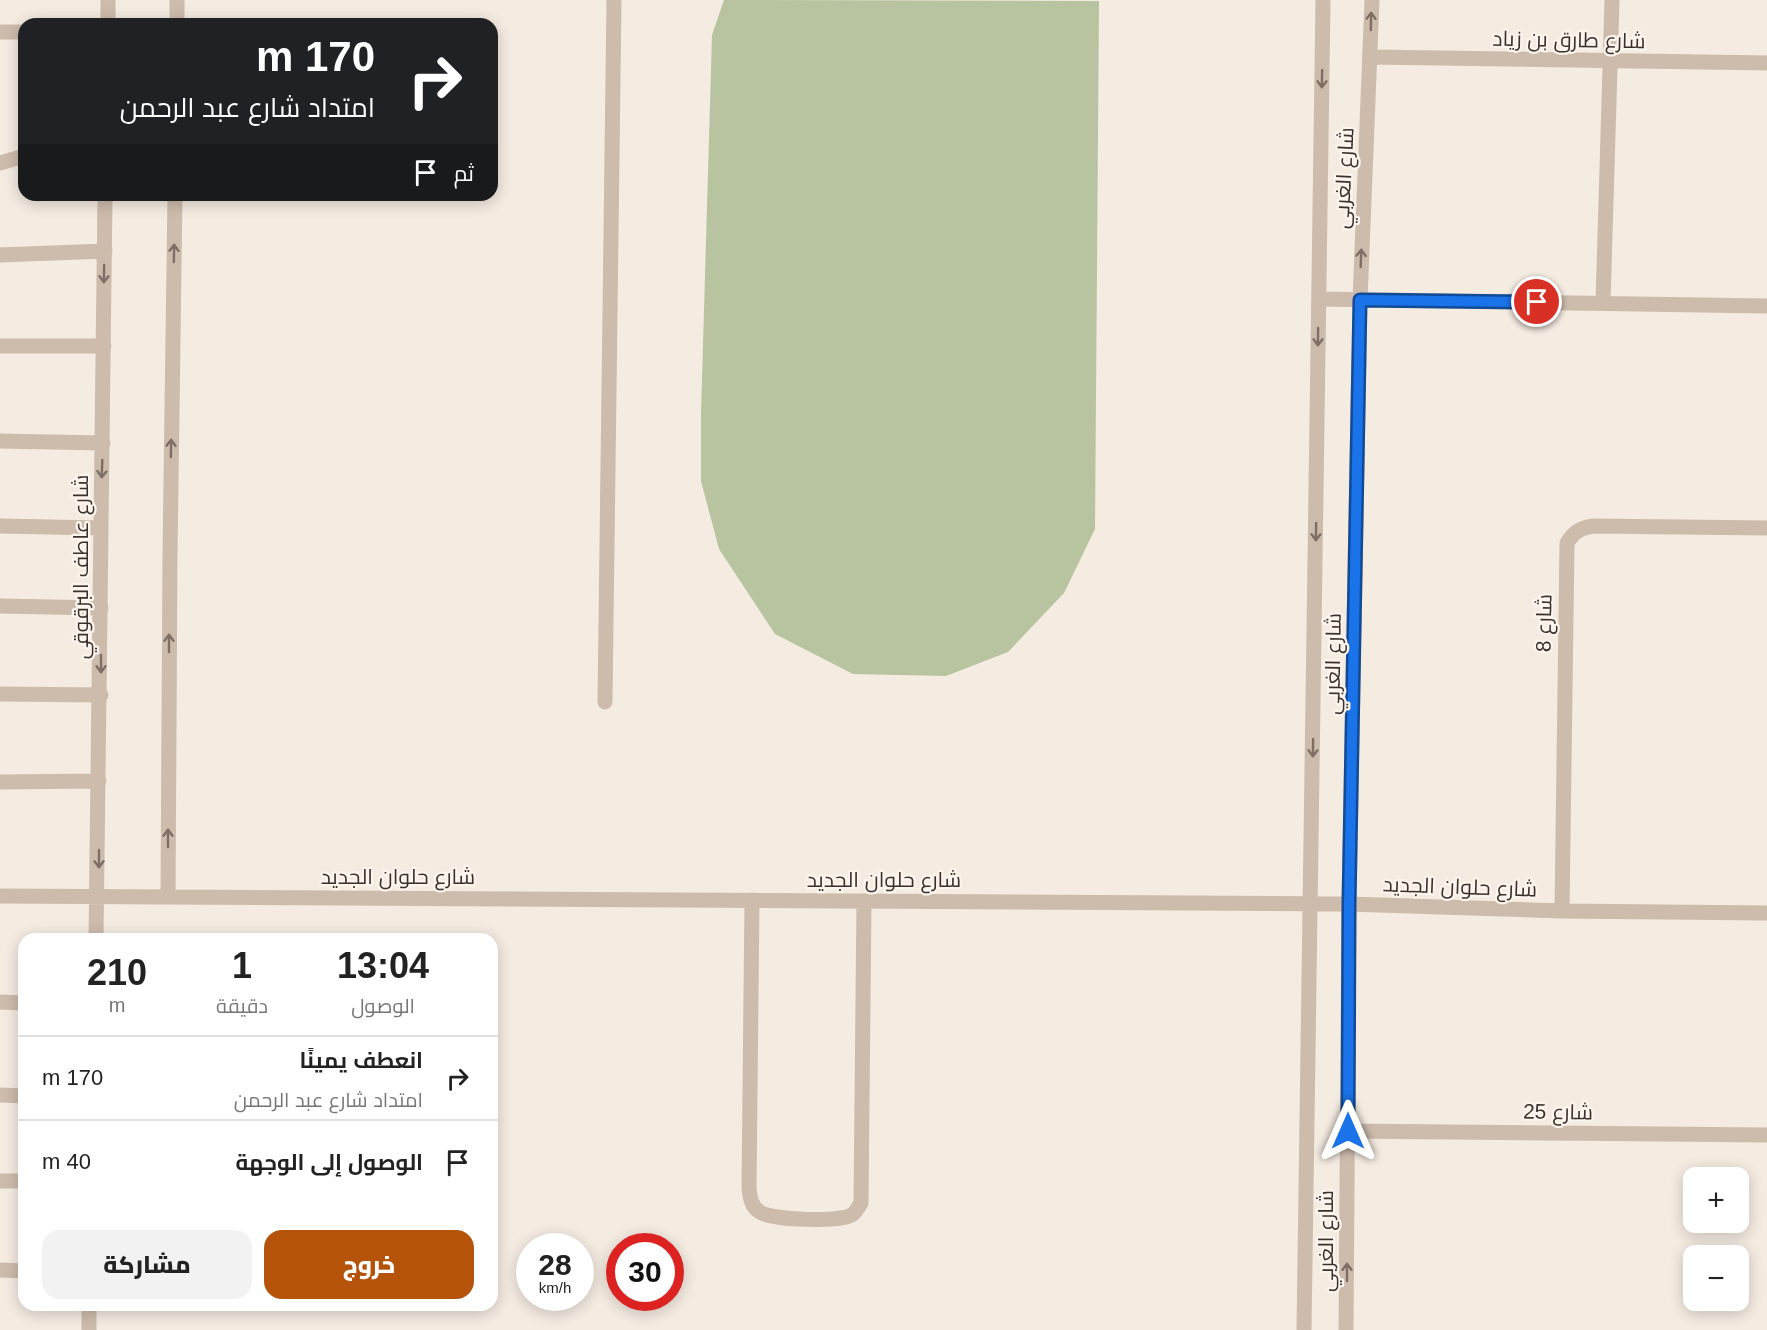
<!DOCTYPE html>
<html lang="ar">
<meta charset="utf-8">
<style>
:root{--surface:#fff;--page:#f2f2f2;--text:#222;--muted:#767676;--line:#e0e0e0;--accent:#b45309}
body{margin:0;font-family:Arial,Cairo,sans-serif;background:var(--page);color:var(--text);direction:rtl;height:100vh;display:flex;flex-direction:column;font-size:22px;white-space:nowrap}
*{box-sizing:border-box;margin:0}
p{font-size:20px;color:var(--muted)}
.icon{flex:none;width:33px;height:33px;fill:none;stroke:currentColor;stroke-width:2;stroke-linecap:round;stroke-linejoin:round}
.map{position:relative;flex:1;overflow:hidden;direction:ltr}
.sheet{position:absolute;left:18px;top:933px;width:480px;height:378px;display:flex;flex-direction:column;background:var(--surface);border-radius:18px;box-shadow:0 3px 15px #0003;direction:rtl}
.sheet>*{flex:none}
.top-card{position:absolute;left:18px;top:18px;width:480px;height:183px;border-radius:18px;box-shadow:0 3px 15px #0003;direction:rtl;background:#202124;color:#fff;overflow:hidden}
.controls{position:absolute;left:1683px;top:1167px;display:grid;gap:12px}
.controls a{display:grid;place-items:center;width:66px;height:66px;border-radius:12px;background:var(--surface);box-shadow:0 3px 15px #0003;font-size:30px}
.speed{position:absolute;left:516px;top:1233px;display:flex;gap:12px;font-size:30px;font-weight:700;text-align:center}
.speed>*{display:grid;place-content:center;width:78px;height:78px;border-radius:50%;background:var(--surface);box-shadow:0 3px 15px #0003;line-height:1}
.speed small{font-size:15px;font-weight:400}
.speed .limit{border:9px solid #d22;background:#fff;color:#111}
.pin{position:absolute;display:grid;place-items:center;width:51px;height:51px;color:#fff;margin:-26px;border:3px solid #fff;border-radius:50%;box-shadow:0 2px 6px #0007}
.me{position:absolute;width:66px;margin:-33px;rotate:0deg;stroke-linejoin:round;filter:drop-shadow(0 0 4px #0008)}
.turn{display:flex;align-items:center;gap:21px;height:126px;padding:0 24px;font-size:27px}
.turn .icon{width:78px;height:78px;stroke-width:2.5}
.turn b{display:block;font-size:42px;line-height:51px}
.then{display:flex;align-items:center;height:57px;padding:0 24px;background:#0003;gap:12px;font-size:22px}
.eta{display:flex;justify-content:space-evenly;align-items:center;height:102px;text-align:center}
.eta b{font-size:36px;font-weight:800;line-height:42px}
.primary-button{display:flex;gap:12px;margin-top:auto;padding:12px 24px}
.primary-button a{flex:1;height:69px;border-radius:18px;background:var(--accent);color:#fff;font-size:24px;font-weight:800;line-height:69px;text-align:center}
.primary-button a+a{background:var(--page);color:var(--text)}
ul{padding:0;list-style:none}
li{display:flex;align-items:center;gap:18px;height:84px;padding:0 24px;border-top:2px solid var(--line)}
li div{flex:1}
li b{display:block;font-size:22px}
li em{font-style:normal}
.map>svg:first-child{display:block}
.grass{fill:#b8c4a0}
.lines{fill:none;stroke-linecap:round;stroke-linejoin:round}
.minor{stroke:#cdbbac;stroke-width:15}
.oneway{stroke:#7d6f65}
.route-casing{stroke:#114b97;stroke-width:15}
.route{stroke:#1a73e8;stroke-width:10}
.labels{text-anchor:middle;stroke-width:4.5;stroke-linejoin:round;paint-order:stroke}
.street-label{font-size:21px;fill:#3b302b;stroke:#fbf5ee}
</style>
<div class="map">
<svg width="1767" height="1330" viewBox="0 0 1767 1330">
<rect width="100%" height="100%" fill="#f4ebe1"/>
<!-- grass -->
<path class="grass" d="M724 0 1099 1 1095 529 1064 593 1008 652 946 676 853 674 775 634 719 549 701 481V414L712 35Z"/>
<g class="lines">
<!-- minor -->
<path class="minor" d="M108 24V0
M177 24V0
M0 32H24
M1371 57 1767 63
M0 163 24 156
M0 255 105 251
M1319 299 1767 306
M1603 303 1612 0
M0 346H104
M0 441 103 443
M0 526 100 528
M0 606 101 608
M0 694 101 695
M605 702 614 0
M0 782 99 781
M0 896 1349 904 1562 911 1767 913
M168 897 170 553 175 195
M752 900 749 1188C750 1197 751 1207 760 1212 771 1220 842 1223 853 1214 856 1212 859 1206 861 1203L864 901
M1562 911 1567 543C1574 532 1580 528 1593 526L1767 528
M96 939 105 195
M0 1002 24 1003
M0 1095 24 1096
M1348 1131 1767 1135
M0 1181H24
M0 1270 24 1271
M89 1330V1305
M1304 1330 1323 0
M1346 1330 1349 904 1360 300 1372 0"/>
</g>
<!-- one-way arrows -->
<defs><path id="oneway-shaft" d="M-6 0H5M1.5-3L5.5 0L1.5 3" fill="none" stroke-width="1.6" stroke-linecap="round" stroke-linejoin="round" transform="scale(1.5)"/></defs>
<g class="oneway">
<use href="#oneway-shaft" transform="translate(1371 21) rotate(-89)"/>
<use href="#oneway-shaft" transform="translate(1322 79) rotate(91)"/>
<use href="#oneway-shaft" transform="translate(174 253) rotate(-89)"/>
<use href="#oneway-shaft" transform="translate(1361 258) rotate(-88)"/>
<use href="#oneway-shaft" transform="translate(104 274) rotate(91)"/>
<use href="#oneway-shaft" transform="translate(1318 337) rotate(91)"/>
<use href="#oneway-shaft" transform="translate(171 448) rotate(-89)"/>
<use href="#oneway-shaft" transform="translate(102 469) rotate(92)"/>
<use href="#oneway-shaft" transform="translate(1316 532) rotate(91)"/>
<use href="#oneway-shaft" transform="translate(169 643) rotate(-90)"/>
<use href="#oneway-shaft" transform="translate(101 664) rotate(90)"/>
<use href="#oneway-shaft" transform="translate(1313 748) rotate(91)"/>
<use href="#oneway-shaft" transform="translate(168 838) rotate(-90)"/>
<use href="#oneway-shaft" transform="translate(99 859) rotate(90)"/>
<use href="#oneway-shaft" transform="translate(1347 1272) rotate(-90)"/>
</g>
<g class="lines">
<defs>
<path id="route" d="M1348 1131 1349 904 1360 300 1537 302"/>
</defs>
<!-- route casing -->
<use href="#route" class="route-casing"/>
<!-- route -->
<use href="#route" class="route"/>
</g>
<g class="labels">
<!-- street labels -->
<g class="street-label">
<text transform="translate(1569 40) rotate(1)" y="7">شارع طارق بن زياد</text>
<text transform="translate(1344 178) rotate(-87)" y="7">شارع الغربي</text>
<text transform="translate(81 567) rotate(-90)" y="7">شارع عاطف البرقوقي</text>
<text transform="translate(1544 623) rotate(-89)" y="7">شارع 8</text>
<text transform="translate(1333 664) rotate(-89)" y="7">شارع الغربي</text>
<text x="398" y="884">شارع حلوان الجديد</text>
<text x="884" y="887">شارع حلوان الجديد</text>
<text transform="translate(1460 887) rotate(2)" y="7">شارع حلوان الجديد</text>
<text transform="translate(1558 1112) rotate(1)" y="7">شارع 25</text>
<text transform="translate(1326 1241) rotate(-90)" y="7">شارع الغربي</text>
</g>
</g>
</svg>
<div class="controls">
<a>+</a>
<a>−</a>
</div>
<div class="speed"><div>28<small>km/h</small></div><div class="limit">30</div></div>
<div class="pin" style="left:1537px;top:302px;background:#d93025"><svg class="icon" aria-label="arrive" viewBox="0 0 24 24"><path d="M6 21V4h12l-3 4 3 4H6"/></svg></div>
<svg class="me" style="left:1348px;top:1131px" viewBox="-20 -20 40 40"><path d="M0-17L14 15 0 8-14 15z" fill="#1a73e8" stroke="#fff" stroke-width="4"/></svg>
<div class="top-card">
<div class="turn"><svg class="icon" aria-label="right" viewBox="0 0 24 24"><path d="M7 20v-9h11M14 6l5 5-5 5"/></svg><div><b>170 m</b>امتداد شارع عبد الرحمن</div></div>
<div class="then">ثم<svg class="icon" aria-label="arrive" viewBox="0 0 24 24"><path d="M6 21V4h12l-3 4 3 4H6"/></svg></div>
</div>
<section class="sheet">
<div class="eta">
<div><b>13:04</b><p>الوصول</p></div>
<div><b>1</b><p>دقيقة</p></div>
<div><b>210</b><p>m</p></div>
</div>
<ul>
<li><svg class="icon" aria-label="right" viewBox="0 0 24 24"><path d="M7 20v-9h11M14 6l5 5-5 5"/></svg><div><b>انعطف يمينًا</b><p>امتداد شارع عبد الرحمن</p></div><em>170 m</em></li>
<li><svg class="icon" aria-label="arrive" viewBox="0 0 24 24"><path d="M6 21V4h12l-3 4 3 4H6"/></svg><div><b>الوصول إلى الوجهة</b></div><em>40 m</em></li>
</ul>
<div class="primary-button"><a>خروج</a><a>مشاركة</a></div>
</section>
</div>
